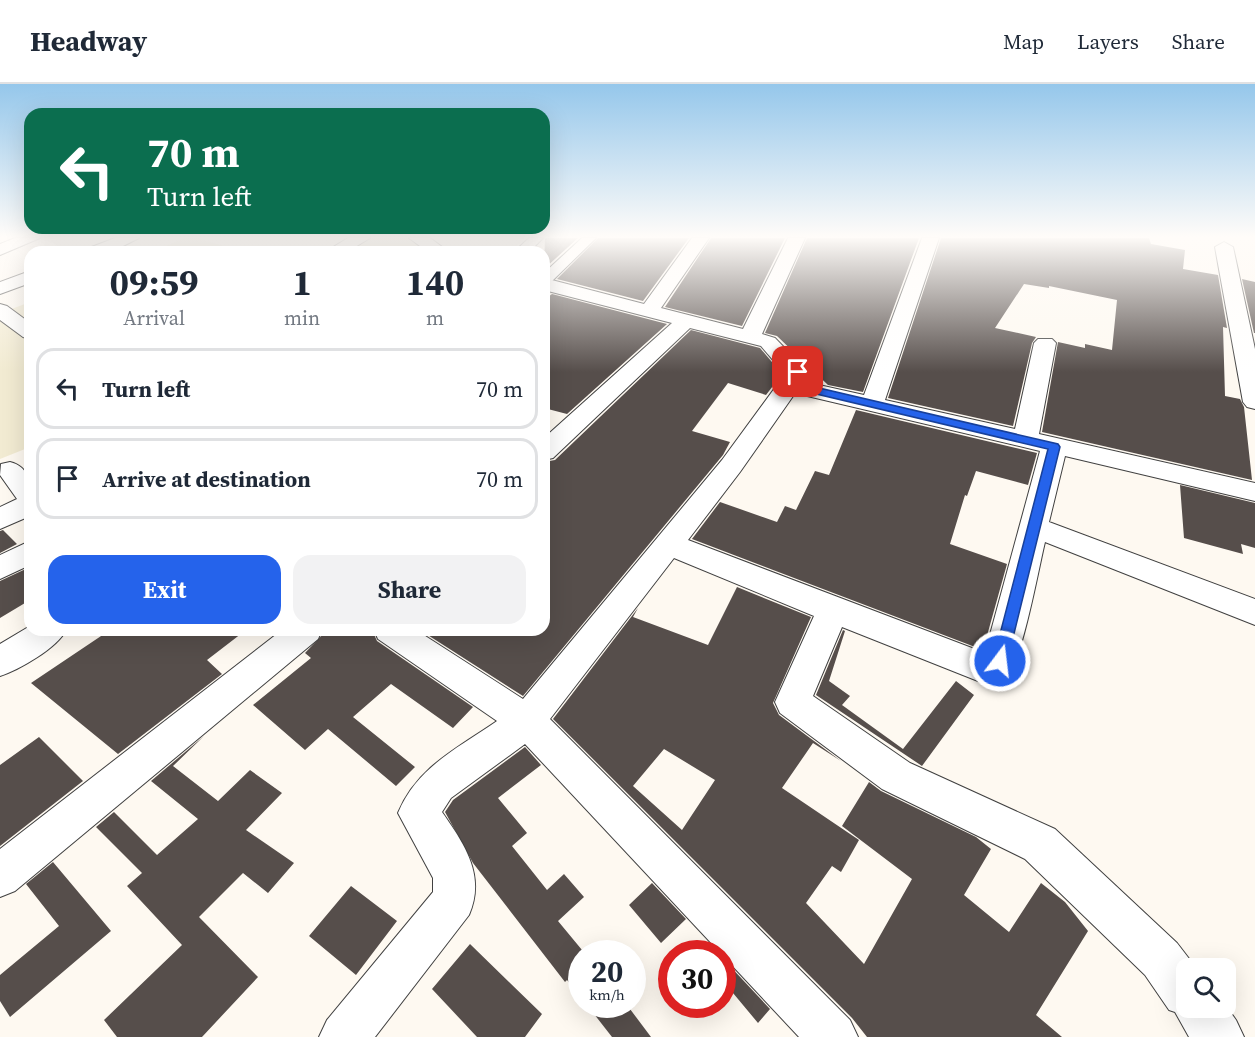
<!DOCTYPE html>
<style>
:root{--surface:#fff;--page:#f2f2f3;--text:#1f2937;--muted:#747a83;--line:#e0e1e3;--accent:#2563eb}
body{margin:0;font-family:"Source Serif 4",serif;background:var(--page);color:var(--text);height:100vh;display:flex;flex-direction:column;font-size:22px;white-space:nowrap}
*{box-sizing:border-box;margin:0}
p{font-size:20px;color:var(--muted)}
.icon{flex:none;width:33px;height:33px;fill:none;stroke:currentColor;stroke-width:2;stroke-linecap:round;stroke-linejoin:round}
.map{position:relative;flex:1;overflow:hidden}
.panel{position:absolute;left:24px;top:162px;width:526px;height:390px;display:flex;flex-direction:column;background:var(--surface);border-radius:18px;box-shadow:0 6px 24px #0002}
.panel>*{flex:none}
.guide{position:absolute;left:24px;top:24px;width:526px;height:126px;border-radius:18px;box-shadow:0 6px 24px #0002;background:#0b6e4f;color:#fff;overflow:hidden}
.controls{position:absolute;left:1176px;top:874px;display:grid;gap:12px}
.controls a{display:grid;place-items:center;width:60px;height:60px;border-radius:12px;background:var(--surface);box-shadow:0 6px 24px #0002;font-size:30px}
.speed{position:absolute;left:568px;top:856px;display:flex;gap:12px;font-size:30px;font-weight:700;text-align:center}
.speed>*{display:grid;place-content:center;width:78px;height:78px;border-radius:50%;background:var(--surface);box-shadow:0 6px 24px #0002;line-height:1}
.speed small{font-size:15px;font-weight:400}
.speed .limit{border:9px solid #d22;background:#fff;color:#111}
.pin{position:absolute;display:grid;place-items:center;width:51px;height:51px;color:#fff;margin:-26px;border-radius:12px;box-shadow:0 3px 9px #0006}
.me{position:absolute;width:66px;margin:-33px;rotate:15deg;stroke-linejoin:round;filter:drop-shadow(0 0 4px #0008)}
.turn{display:flex;align-items:center;gap:21px;height:126px;padding:0 24px;font-size:27px}
.turn .icon{width:78px;height:78px;stroke-width:2.5}
.turn b{display:block;font-size:42px;line-height:51px}
.eta{display:flex;justify-content:space-evenly;align-items:center;height:102px;text-align:center}
.eta b{font-size:36px;font-weight:700;line-height:42px}
.button{display:flex;gap:12px;margin-top:auto;padding:12px 24px}
.button a{flex:1;height:69px;border-radius:18px;background:var(--accent);color:#fff;font-size:24px;font-weight:700;line-height:69px;text-align:center}
.button a+a{background:var(--page);color:var(--text)}
ul{padding:0;list-style:none}
li{display:flex;align-items:center;gap:18px;height:81px;margin:0 12px 9px;padding:0 12px;border:3px solid var(--line);border-radius:18px}
li div{flex:1}
li b{display:block;font-size:22px}
li em{font-style:normal}
header{display:flex;align-items:center;gap:36px;box-sizing:border-box;height:84px;padding:0 30px;background:var(--surface);border-bottom:2px solid var(--line)}
header strong{font-size:28px}
nav{display:flex;gap:33px;margin-inline-start:auto;font-size:21px}
.map>svg:first-child{display:block}
.farmland{fill:#f2ebd2}
.building{fill:#564e4b;fill-rule:evenodd}
.lines{fill:none;stroke-linecap:round;stroke-linejoin:round}
.pedestrian-casing{stroke:#414141;stroke-width:2}
.minor-casing{stroke:#414141;stroke-width:2}
.pedestrian{fill:#fff;fill-rule:evenodd}
.minor{fill:#fff;fill-rule:evenodd}
.route{fill:#2563eb;stroke:#184099;stroke-width:1.5}
</style>
<header>
<strong>Headway</strong>
<nav><a>Map</a><a>Layers</a><a>Share</a></nav>
</header>
<div class="map">
<svg width="1255" height="953" viewBox="0 0 1255 953">
<rect width="100%" height="100%" fill="#fef9f1"/>
<!-- farmland -->
<path class="farmland" d="M185 154H198L242 168H151Z
M365 154H410L435 168H337Z
M30 218V363L0 375V221L9 226Z"/>
<!-- building -->
<path class="building" d="M545 154H578L544 185Z
M598 154H689L643 217 557 195Z
M711 154H785L742 242 665 223Z
M807 154H919L863 308 828 301 777 252 765 249Z
M941 154H1149L1151 160 1185 166 1183 185 1218 191 1227 244 1223 243 1225 312 1240 315 1244 323 1252 396 1042 348 1058 258 1085 264V260L1112 266 1117 216 1049 202V204L1024 200 995 244 1036 253 1032 259 1013 342 888 314Z
M1242 195 1255 198V249H1254Z
M552 210 667 240 567 330 544 324V216Z
M691 246 760 264 782 290 766 311 728 299 692 347 730 358 723 371 523 612 420 546H544V378L555 376Z
M856 326 1037 369 1028 401 976 387 967 412 965 411 950 460 1007 480 983 566 692 455 720 418 777 438 785 422 796 426 815 387 829 391Z
M1180 401 1255 419V464L1241 460 1243 470 1184 454Z
M3 446 17 460 0 469V447Z
M30 483V516L0 534V497Z
M737 503 811 533 773 619 779 631 841 677 813 659 782 704 859 756 841 788 832 782 806 819 864 880 912 795 842 742 869 698 881 707 976 753 991 765 964 811 1009 848 1041 799 1065 818 1088 847 1036 931 1062 953H867L852 934 553 635 638 524 633 533 708 561ZM664 665 715 696 682 746 633 702Z
M110 546H246L207 576 222 590 118 670 31 599Z
M327 546H372L377 557 473 623 453 644 391 600 353 633 415 683 396 702 328 645 305 666 253 621 311 574 305 569Z
M843 546 845 547 829 597 850 612 842 621 903 665 956 597 974 611 922 682 816 611Z
M204 652 173 682 218 717 250 686 282 709 246 746 294 779 268 809 243 789 199 833 258 893 202 953H117L104 936 182 861 127 802 142 789 96 743 114 728 157 771 198 735 151 697Z
M39 653 83 697 0 762V681Z
M525 663 541 681 498 714 527 749 512 762 547 806 564 790 584 813 558 837 582 866V915L567 896 565 898 473 779 445 728 453 716Z
M53 778 111 847 10 933 0 917V891L59 842 26 800Z
M652 799 686 835 661 859 629 821Z
M351 802 397 837 356 891 309 852Z
M470 860 542 930 525 953H477L432 905Z
M727 879 770 925 758 939 723 897V884Z
M587 921H627L651 953H612Z"/>
<g class="lines">
<defs>
<path id="pedestrian" d="M529 154H543L529 168H514Z
M582 154H596L549 200 544 201V189Z"/>
<path id="minor" d="M15 154H40L0 171V160Z
M115 154H139L111 168H86L89 164Z
M348 154H370L347 168H325Z
M409 154H430L449 168H428Z
M692 154H709L661 224 743 245 788 154H805L762 250 775 254 802 282 806 283 819 301 864 311 922 154H939L885 316 1015 345 1034 259 1038 255H1052L1056 259 1039 350 1255 399V417L1065 372 1049 438 1255 515V541L1045 458C1039 482 1021 584 1005 594 997 599 987 598 978 597L842 543 813 612 910 679 1055 745 1177 859 1197 885H1186V924H1226V922L1236 936 1244 953H1189L1175 928 1169 926 1145 891 1025 775 882 705 780 629 775 618 814 532 674 474 550 635 850 936 858 953H799L525 660 451 714 442 728C465 761 486 792 469 831L375 953H319L327 936 433 808V794L398 729C417 683 458 664 497 637L378 555 374 546H416L523 615 722 376 785 290 761 262 690 244 553 374 544 376V354L672 239 544 206V194L644 220ZM798 305 803 311 1040 367 985 569 688 456 740 388Z
M1224 158 1233 163 1255 265V325L1247 323 1243 318 1215 163Z
M30 187V199L0 210V198Z
M0 220 7 222 30 239V255L23 253 0 236Z
M10 378C35 384 30 410 30 432L0 445V423L17 415 0 391 1 380Z
M30 457V481L0 495V471Z
M30 542V546H66C57 564 19 586 0 592V560Z
M282 546H322L318 555 15 807 0 813V765Z"/>
</defs>
<!-- pedestrian casing -->
<use href="#pedestrian" class="pedestrian-casing"/>
<!-- minor casing -->
<use href="#minor" class="minor-casing"/>
<!-- pedestrian -->
<use href="#pedestrian" class="pedestrian"/>
<!-- minor -->
<use href="#minor" class="minor"/>
</g>
<!-- sky -->
<linearGradient id="sky" x2="0" y2="1"><stop stop-color="#95c7eb"/><stop offset="0.53" stop-color="#fffcf9"/><stop offset="1" stop-color="#fffcf9" stop-opacity="0"/></linearGradient>
<rect width="1255" height="288" fill="url(#sky)"/>
<!-- route -->
<path class="route" d="M795 286H802L815 303 1058 360 1060 363 1006 582H995L993 577 1048 365 808 308 793 288Z"/>
</svg>
<div class="controls">
<a><svg class="icon" aria-label="search" viewBox="0 0 24 24"><circle cx="10" cy="10" r="6"/><path d="M15 15l6 6"/></svg></a>
</div>
<div class="speed"><div>20<small>km/h</small></div><div class="limit">30</div></div>
<div class="pin" style="left:798px;top:288px;background:#d93025"><svg class="icon" aria-label="arrive" viewBox="0 0 24 24"><path d="M6 21V4h12l-3 4 3 4H6"/></svg></div>
<svg class="me" style="left:1000px;top:577px" viewBox="-20 -20 40 40"><circle r="17" fill="#2563eb" stroke="#fff" stroke-width="3"/><path d="M0-11L8 9 0 5-8 9z" fill="#fff"/></svg>
<div class="guide">
<div class="turn"><svg class="icon" aria-label="left" viewBox="0 0 24 24"><path d="M17 20v-9H6M10 6l-5 5 5 5"/></svg><div><b>70 m</b>Turn left</div></div>
</div>
<section class="panel">
<div class="eta">
<div><b>09:59</b><p>Arrival</p></div>
<div><b>1</b><p>min</p></div>
<div><b>140</b><p>m</p></div>
</div>
<ul>
<li><svg class="icon" aria-label="left" viewBox="0 0 24 24"><path d="M17 20v-9H6M10 6l-5 5 5 5"/></svg><div><b>Turn left</b></div><em>70 m</em></li>
<li><svg class="icon" aria-label="arrive" viewBox="0 0 24 24"><path d="M6 21V4h12l-3 4 3 4H6"/></svg><div><b>Arrive at destination</b></div><em>70 m</em></li>
</ul>
<div class="button"><a>Exit</a><a>Share</a></div>
</section>
</div>
